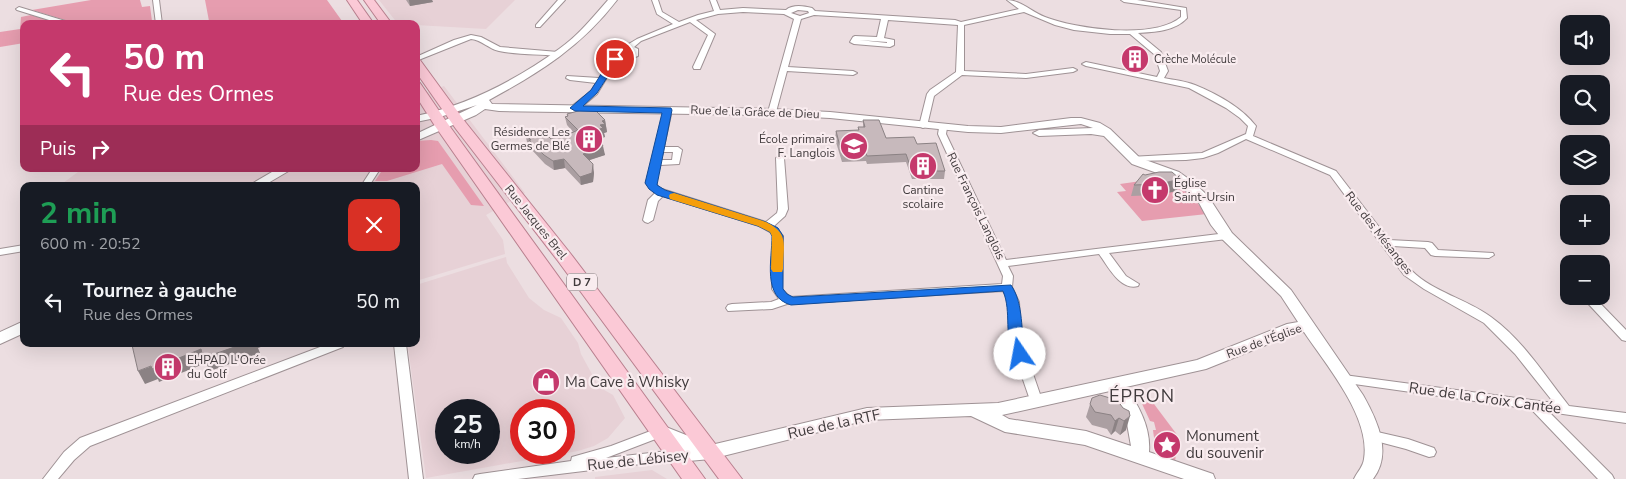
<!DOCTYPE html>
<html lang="fr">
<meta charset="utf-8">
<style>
:root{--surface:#171b24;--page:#242831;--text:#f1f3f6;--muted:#9ea1a6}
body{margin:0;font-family:"Nunito Sans",sans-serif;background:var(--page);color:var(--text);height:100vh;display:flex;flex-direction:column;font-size:19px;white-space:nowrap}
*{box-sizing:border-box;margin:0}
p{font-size:16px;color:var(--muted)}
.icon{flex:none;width:28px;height:28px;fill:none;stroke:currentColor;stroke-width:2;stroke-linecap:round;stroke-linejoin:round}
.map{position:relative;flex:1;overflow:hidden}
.side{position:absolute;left:20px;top:182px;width:400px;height:165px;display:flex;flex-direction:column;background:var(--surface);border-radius:10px;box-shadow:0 5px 20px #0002}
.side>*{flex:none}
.top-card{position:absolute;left:20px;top:20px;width:400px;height:152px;border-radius:10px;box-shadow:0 5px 20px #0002;background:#c5396c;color:#fff;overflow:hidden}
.buttons{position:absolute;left:1560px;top:15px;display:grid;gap:10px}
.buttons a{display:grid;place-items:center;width:50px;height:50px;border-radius:10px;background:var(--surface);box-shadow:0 5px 20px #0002;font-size:25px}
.speed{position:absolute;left:435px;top:399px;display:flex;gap:10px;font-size:25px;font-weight:700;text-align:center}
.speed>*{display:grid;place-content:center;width:65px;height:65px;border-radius:50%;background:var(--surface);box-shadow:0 5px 20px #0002;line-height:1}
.speed small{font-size:12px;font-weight:400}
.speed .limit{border:8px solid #d22;background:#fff;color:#111}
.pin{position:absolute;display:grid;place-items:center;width:42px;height:42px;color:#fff;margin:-21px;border:2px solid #fff;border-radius:50%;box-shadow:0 1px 5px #0007}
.me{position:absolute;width:55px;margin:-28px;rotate:348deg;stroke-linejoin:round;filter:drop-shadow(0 0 4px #0008)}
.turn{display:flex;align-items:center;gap:18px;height:105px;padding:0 20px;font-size:22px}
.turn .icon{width:65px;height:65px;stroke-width:2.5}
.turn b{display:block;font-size:35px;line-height:42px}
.then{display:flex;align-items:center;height:48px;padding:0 20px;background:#0003;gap:10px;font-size:19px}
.round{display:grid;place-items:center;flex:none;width:52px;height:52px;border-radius:10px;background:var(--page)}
.summary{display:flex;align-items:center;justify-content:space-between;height:85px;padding:0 20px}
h1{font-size:30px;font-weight:700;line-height:38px;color:#1e9e55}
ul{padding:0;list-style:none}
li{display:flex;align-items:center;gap:15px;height:70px;padding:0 20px}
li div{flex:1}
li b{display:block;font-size:19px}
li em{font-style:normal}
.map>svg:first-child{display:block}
.built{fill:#e7d1d6;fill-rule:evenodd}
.green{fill:#e69daf}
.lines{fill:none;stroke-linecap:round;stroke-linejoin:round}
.street-casing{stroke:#9f9295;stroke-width:2}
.secondary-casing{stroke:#9f9295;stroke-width:2}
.primary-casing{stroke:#b9808f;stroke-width:2}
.street{fill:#fff;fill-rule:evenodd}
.secondary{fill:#fff;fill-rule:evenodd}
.primary{fill:#fbc9d6;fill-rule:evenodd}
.wall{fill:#ab9fa2}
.shaded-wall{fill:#8b8284}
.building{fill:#c7b9bc;stroke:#8b8284}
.route{fill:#1a73e8;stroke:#114b97}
.slow{fill:#f59e0b}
.labels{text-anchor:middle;stroke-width:4.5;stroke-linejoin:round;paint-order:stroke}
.far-poi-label{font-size:11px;fill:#413b3d;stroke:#f9ecef;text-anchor:start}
.shield{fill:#f9ecef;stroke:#787072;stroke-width:1}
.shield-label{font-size:11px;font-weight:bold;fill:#413b3d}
.street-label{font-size:12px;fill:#413b3d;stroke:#f9ecef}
.poi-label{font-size:12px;fill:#413b3d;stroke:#f9ecef;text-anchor:end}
.near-poi-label{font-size:15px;fill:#413b3d;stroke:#f9ecef;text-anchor:start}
.near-street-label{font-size:15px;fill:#413b3d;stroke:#f9ecef}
.near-quarter-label{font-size:18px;letter-spacing:1px;fill:#413b3d;stroke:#f9ecef}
</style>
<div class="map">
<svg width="1626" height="479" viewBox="0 0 1626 479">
<rect width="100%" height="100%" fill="#ecdee1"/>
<!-- built -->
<path class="built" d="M379 0H515L486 29 398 24Z
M444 86 525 193 486 215 503 240 505 254 416 281V186H59L82 169H416V96Z
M506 257 507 263 529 298 544 310 561 318 578 343 581 354 599 387 613 395 625 418 608 438 594 446 578 451 426 478 408 347V344H416V285ZM446 410H489V452H446ZM521 410H564V452H521Z
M652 470 667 479H595V477Z"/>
<!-- green -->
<path class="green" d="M91 0H140L142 7 150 6 152 21 78 24 32 10Z
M205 0H327L342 21 318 24 209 21Z
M31 15 62 24H24V43L0 47V32L20 29 21 17Z
M431 140 438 141 484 206 471 205 442 164 387 181H375L383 169H416V141Z
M1148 180 1178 182 1194 196 1193 198 1207 214 1142 221 1117 192 1126 191 1120 184Z
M1145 392 1178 436 1175 462C1158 456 1155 447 1153 430H1156L1154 422 1150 421 1137 393Z"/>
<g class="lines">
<defs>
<path id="street" d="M153 0H159L162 24H156Z
M558 0H565L540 27H536V25Z
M652 0H658L662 12 679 22 698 15 714 11 710 0H716L720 10 743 8 786 10C793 4 804 6 812 8L815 11 955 20 961 22 1019 9 1007 0C1020 0 1032 12 1045 17 1076 29 1154 40 1181 17V10L1124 2 1121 0H1137L1186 8 1187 18C1175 31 1155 32 1138 33L1161 52 1168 71 1164 78C1174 80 1185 81 1195 85 1217 94 1241 107 1256 126L1253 136 1336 171 1389 240 1428 242 1432 243 1438 250 1493 253 1494 255 1489 258 1435 256 1431 255 1425 248 1393 246C1399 254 1405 264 1412 271 1433 292 1467 299 1491 317 1523 340 1545 376 1569 406L1626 413V423L1549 412 1612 475 1614 479H1598L1531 409 1340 382 1338 379 1340 376 1344 375 1554 403 1515 354 1484 323 1424 289 1404 275 1330 175 1246 139 1218 153 1203 158 1186 160 1130 161 1129 159 1130 157 1202 153 1246 134 1248 126 1240 118 1226 108 1189 88 1086 66 1082 64 1086 62 1157 77 1160 71 1155 55 1130 34H1110L1074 30 1055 25 1024 12 964 25V71L1026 74 1073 68 1077 70 1073 72 1026 78 962 75 934 96 927 126 923 128 919 126 927 94 930 90 956 72 958 25 888 20 884 38 894 40V45L890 47 854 44 850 42 853 37 855 36 877 37 881 19 814 15 801 19 788 67 853 71 857 73 853 75 787 71 776 112 772 114 768 112 794 19 784 14 743 12 718 14 696 20 715 34 700 69H694L693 67 708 35 690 22 641 41 634 47 638 49V56L627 60 617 61 597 94 578 110H572V106L591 91 596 83 570 80 566 78 567 76 599 78 610 60 603 55 610 47 627 45 637 39 673 24 657 14ZM798 10 808 11 809 13 800 16 791 13ZM859 40 887 42V43ZM619 50 613 56 611 55 615 51ZM629 50 631 53 619 57 620 56Z
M19 7 72 23 73 24H62L17 10 16 9Z
M471 35 481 37 500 47 558 52 562 54 558 56C539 54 519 55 499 51 489 49 482 40 471 39L416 61V57L454 40Z
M665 108H668L672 110 664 147H678L682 150 679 164 660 165 656 183 659 188 766 222 777 213 778 209 776 158 780 155 784 158 788 209 785 216 774 226 777 228 783 236 782 289 790 297 1002 284 1003 276 938 134 939 128 943 126 947 128 946 134 1006 260 1227 233 1232 236 1227 239 1109 253 1126 276 1139 284 1138 286C1120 291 1108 266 1099 254L1008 266 1013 276 1012 287 1019 302 1021 339 1042 400 1040 403 1036 405 1032 403 1030 400 1009 339V302L1003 291 787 304 772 309 728 311 726 308 728 305 732 304 771 302 779 299 772 289 773 236 770 232 759 226 663 196 658 201 653 220 648 223 645 222 643 220 648 200 655 193 646 183ZM663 152H673L672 160H661Z
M372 169H380L369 186H361Z
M24 245V251L0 255V249Z
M1581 296H1593L1626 330V341L1622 340Z
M328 344H345L343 347 90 446 74 460 58 479H43L64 452 80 438Z
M394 344H406L423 479H409Z
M661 427 666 429 667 432 666 435 606 458 677 450 682 451 684 455 682 459 518 479H473L475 475 480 474 571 461 572 457 611 446Z
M1373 431 1408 439 1434 448 1436 452 1434 456 1429 457 1406 449 1368 439 1367 436 1368 433Z"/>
<path id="secondary" d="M608 0H617C582 46 539 73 489 100L492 104 772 109 830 112 968 126 1001 127 1071 118H1081L1100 123 1110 129 1140 158 1179 172 1193 182 1208 196 1232 233 1291 290 1363 395C1377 420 1393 453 1373 479H1354C1357 472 1363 467 1364 459 1371 417 1326 365 1304 332L1296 333 1206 369 1126 387C1139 406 1151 428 1149 452L1213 474 1215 479H1184L1085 445 1005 432 971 416 867 420 711 459 677 462 671 460 668 455 671 450 681 448 655 437 652 432 655 427 661 425 711 445 867 408 998 403 1197 360 1287 324 1298 322 1281 296 1222 239 1211 225 1198 201 1171 178 1132 164 1104 136 1091 134 1039 136 1033 133 1039 130 1093 128 1081 124 1001 133 968 132 830 118 772 115 499 111 485 109 476 115 416 141V134L477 105 440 117 416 122V116C468 105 516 80 559 49 578 36 593 17 608 0ZM1110 391 1126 418 1131 446 1086 431 1009 419 1002 415Z
M277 169H292L263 186H248Z
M24 321V333L0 344V332Z"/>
<path id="primary" d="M347 0H357L374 24H363Z
M364 0H374L392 24H381Z
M416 59 420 60 466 123 570 253 742 479H719L558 261 456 129 416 72Z
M416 82 420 83 448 124 705 479H682L435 126 416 96Z"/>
</defs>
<!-- street casing -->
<use href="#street" class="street-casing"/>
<!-- secondary casing -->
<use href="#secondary" class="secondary-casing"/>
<!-- primary casing -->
<use href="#primary" class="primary-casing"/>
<!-- street -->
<use href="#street" class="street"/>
<!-- secondary -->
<use href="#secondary" class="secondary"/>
<!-- primary -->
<use href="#primary" class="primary"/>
</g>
<!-- wall -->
<path class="wall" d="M406 0H432L433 2 410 6Z
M567 114 605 120 607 132 604 133 605 137 598 139 605 155 589 160 594 173 593 182 581 185 565 168 554 170 545 164 531 149 530 146 527 142 525 133 551 139 573 132 567 125 565 117 567 116Z
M863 120 886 138 917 144 945 171 944 179H912L906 162 867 164 866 161 842 162 835 139 836 131 858 130V127H863Z
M1145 175 1177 191 1157 195 1131 196 1134 185Z
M1092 398 1123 408 1126 430 1120 435 1115 431 1111 435 1107 429 1092 425 1086 417Z"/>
<!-- shaded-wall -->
<path class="shaded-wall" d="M409 0H432L433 2 410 6Z
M605 120 607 132 604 133 605 137 595 140 594 131 600 125 602 121Z
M603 146 605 155 584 162 583 154Z
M564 159 565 168 554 170 553 161Z
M593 164 594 173 593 182 581 185 580 177Z
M1180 179 1177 191 1157 195 1160 184Z
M243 344H269L258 348 260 353 210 371 206 363 159 382 158 379 145 384 138 371 201 349Z
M1130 416 1126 430 1120 435 1124 421Z
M1119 418 1115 431 1111 435 1115 421Z"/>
<!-- building -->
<path class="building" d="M589 108H593L605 120 602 121 605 124 600 125 603 128 594 131 603 146 583 154 593 164 592 173 580 177 564 159 553 161 544 155 529 140H531L525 133 541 129 551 139 569 134 578 130 565 117 568 116 567 114Z
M863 120H879L886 138 914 137 917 144 936 143 945 171H912L906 154 867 156 866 153 842 154 836 131 859 130 858 127H865Z
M1159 172H1172L1180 179 1160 184 1134 185 1143 174 1145 175Z
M137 344H243L203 358 201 349 152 369 151 366 138 371 132 345Z
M1100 395 1113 399 1115 397 1123 408 1129 411 1130 416 1124 421 1119 418 1115 421 1111 415 1095 412 1090 404 1092 398Z"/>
<!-- route -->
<path class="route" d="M612 57 619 59 597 93 583 106 671 108 672 110 657 185 665 190 766 222 778 228 783 236V289L787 294 793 297 1011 285C1025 306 1019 330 1027 354L1025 357H1015C1003 337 1012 312 1003 291L791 305C762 297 772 260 772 236L770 232 758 226 657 195 649 189 645 183 662 113 575 111 570 108 591 90Z"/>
<!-- slow -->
<path class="slow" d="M674 193 766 222C790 234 783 245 783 269L782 272H773L771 269 772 236 770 232 758 226 670 199 669 196 670 194Z"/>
<!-- icons -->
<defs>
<symbol id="building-disc" viewBox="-11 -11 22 22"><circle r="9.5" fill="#c5396c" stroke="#f9ecef"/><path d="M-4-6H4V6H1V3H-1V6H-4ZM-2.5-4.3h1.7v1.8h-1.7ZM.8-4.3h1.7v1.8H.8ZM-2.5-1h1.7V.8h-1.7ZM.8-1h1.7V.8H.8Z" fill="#fff"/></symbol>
<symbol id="school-disc" viewBox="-11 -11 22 22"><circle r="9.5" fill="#c5396c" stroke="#f9ecef"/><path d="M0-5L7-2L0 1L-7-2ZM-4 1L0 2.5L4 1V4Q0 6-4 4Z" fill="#fff"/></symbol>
<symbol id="church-disc" viewBox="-11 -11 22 22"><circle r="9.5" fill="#c5396c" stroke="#f9ecef"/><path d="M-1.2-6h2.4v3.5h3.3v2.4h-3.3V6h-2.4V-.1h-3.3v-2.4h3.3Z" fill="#fff"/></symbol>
<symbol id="shop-disc" viewBox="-11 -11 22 22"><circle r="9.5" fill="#c5396c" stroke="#f9ecef"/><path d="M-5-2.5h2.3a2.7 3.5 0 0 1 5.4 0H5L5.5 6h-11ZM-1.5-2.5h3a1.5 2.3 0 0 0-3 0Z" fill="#fff"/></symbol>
<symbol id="sight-disc" viewBox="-11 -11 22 22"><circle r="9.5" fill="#c5396c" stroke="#f9ecef"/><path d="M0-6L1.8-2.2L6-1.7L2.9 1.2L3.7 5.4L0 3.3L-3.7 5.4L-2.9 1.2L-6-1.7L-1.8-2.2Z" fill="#fff"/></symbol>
</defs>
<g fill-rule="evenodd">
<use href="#building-disc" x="1119" y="43" width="32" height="32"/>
<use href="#building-disc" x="573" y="123" width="32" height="32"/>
<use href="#school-disc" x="838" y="130" width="32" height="32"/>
<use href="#building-disc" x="907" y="150" width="32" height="32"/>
<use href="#church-disc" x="1139" y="174" width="32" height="32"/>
<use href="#building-disc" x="152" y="351" width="32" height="32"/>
<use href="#shop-disc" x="530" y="366" width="32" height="32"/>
<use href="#sight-disc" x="1151" y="429" width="32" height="32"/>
</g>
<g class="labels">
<!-- far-poi labels -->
<g class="far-poi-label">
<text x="1154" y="63">Crèche Molécule</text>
</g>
<!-- shield labels -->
<rect class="shield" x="567" y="273.5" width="30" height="17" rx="4"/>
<g class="shield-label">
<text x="582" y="286">D 7</text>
</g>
<!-- street labels -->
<g class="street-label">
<text transform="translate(755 112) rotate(2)" y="4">Rue de la Grâce de Dieu</text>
<text transform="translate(976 206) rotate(64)" y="4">Rue François Langlois</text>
<text transform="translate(536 222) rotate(51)" y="4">Rue Jacques Brel</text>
<text transform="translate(1379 233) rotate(52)" y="4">Rue des Mésanges</text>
<text transform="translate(1264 341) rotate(-20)" y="4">Rue de l'Église</text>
</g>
<!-- poi labels -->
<g class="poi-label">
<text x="570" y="136">Résidence Les<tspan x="570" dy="14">Germes de Blé</tspan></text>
<text x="835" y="143">École primaire<tspan x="835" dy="14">F. Langlois</tspan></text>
<text x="1174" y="187" text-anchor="start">Église<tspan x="1174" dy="14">Saint-Ursin</tspan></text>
<text x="923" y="194" text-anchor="middle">Cantine<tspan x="923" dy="14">scolaire</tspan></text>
<text x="187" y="364" text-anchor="start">EHPAD L'Orée<tspan x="187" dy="14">du Golf</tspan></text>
</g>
<!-- near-poi labels -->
<g class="near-poi-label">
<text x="565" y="387">Ma Cave à Whisky</text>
<text x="1186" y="441">Monument<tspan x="1186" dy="17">du souvenir</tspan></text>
</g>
<!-- near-street labels -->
<g class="near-street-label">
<text transform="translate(1485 398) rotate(8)" y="5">Rue de la Croix Cantée</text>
<text transform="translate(834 424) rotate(-12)" y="5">Rue de la RTF</text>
<text transform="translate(638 460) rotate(-6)" y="5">Rue de Lébisey</text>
</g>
<!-- near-quarter labels -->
<g class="near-quarter-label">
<text x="1142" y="402">ÉPRON</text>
</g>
</g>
</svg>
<div class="buttons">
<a><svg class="icon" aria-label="sound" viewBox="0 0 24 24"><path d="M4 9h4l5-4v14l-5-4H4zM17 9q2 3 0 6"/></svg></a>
<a><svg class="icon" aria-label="search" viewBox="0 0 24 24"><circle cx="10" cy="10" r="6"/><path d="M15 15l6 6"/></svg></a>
<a><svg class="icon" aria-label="layers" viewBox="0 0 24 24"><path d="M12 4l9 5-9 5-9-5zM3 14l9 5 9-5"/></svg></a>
<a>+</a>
<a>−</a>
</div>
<div class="speed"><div>25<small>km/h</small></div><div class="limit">30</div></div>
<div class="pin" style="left:615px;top:59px;background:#d93025"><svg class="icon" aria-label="arrive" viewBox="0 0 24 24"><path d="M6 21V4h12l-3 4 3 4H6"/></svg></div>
<svg class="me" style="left:1020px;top:354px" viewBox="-20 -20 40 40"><circle r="19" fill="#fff"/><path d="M0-13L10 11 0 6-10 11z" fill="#1a73e8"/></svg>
<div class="top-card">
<div class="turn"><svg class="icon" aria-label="left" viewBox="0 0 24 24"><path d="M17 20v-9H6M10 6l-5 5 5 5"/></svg><div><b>50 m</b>Rue des Ormes</div></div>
<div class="then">Puis<svg class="icon" aria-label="right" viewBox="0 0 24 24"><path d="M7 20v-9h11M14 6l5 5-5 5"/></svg></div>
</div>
<section class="side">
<div class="summary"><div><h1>2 min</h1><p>600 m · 20:52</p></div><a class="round" style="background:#d93025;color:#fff"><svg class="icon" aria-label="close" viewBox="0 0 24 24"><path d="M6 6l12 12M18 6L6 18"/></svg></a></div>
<ul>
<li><svg class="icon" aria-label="left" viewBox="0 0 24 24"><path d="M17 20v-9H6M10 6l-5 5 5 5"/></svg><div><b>Tournez à gauche</b><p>Rue des Ormes</p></div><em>50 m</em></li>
</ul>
</section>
</div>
